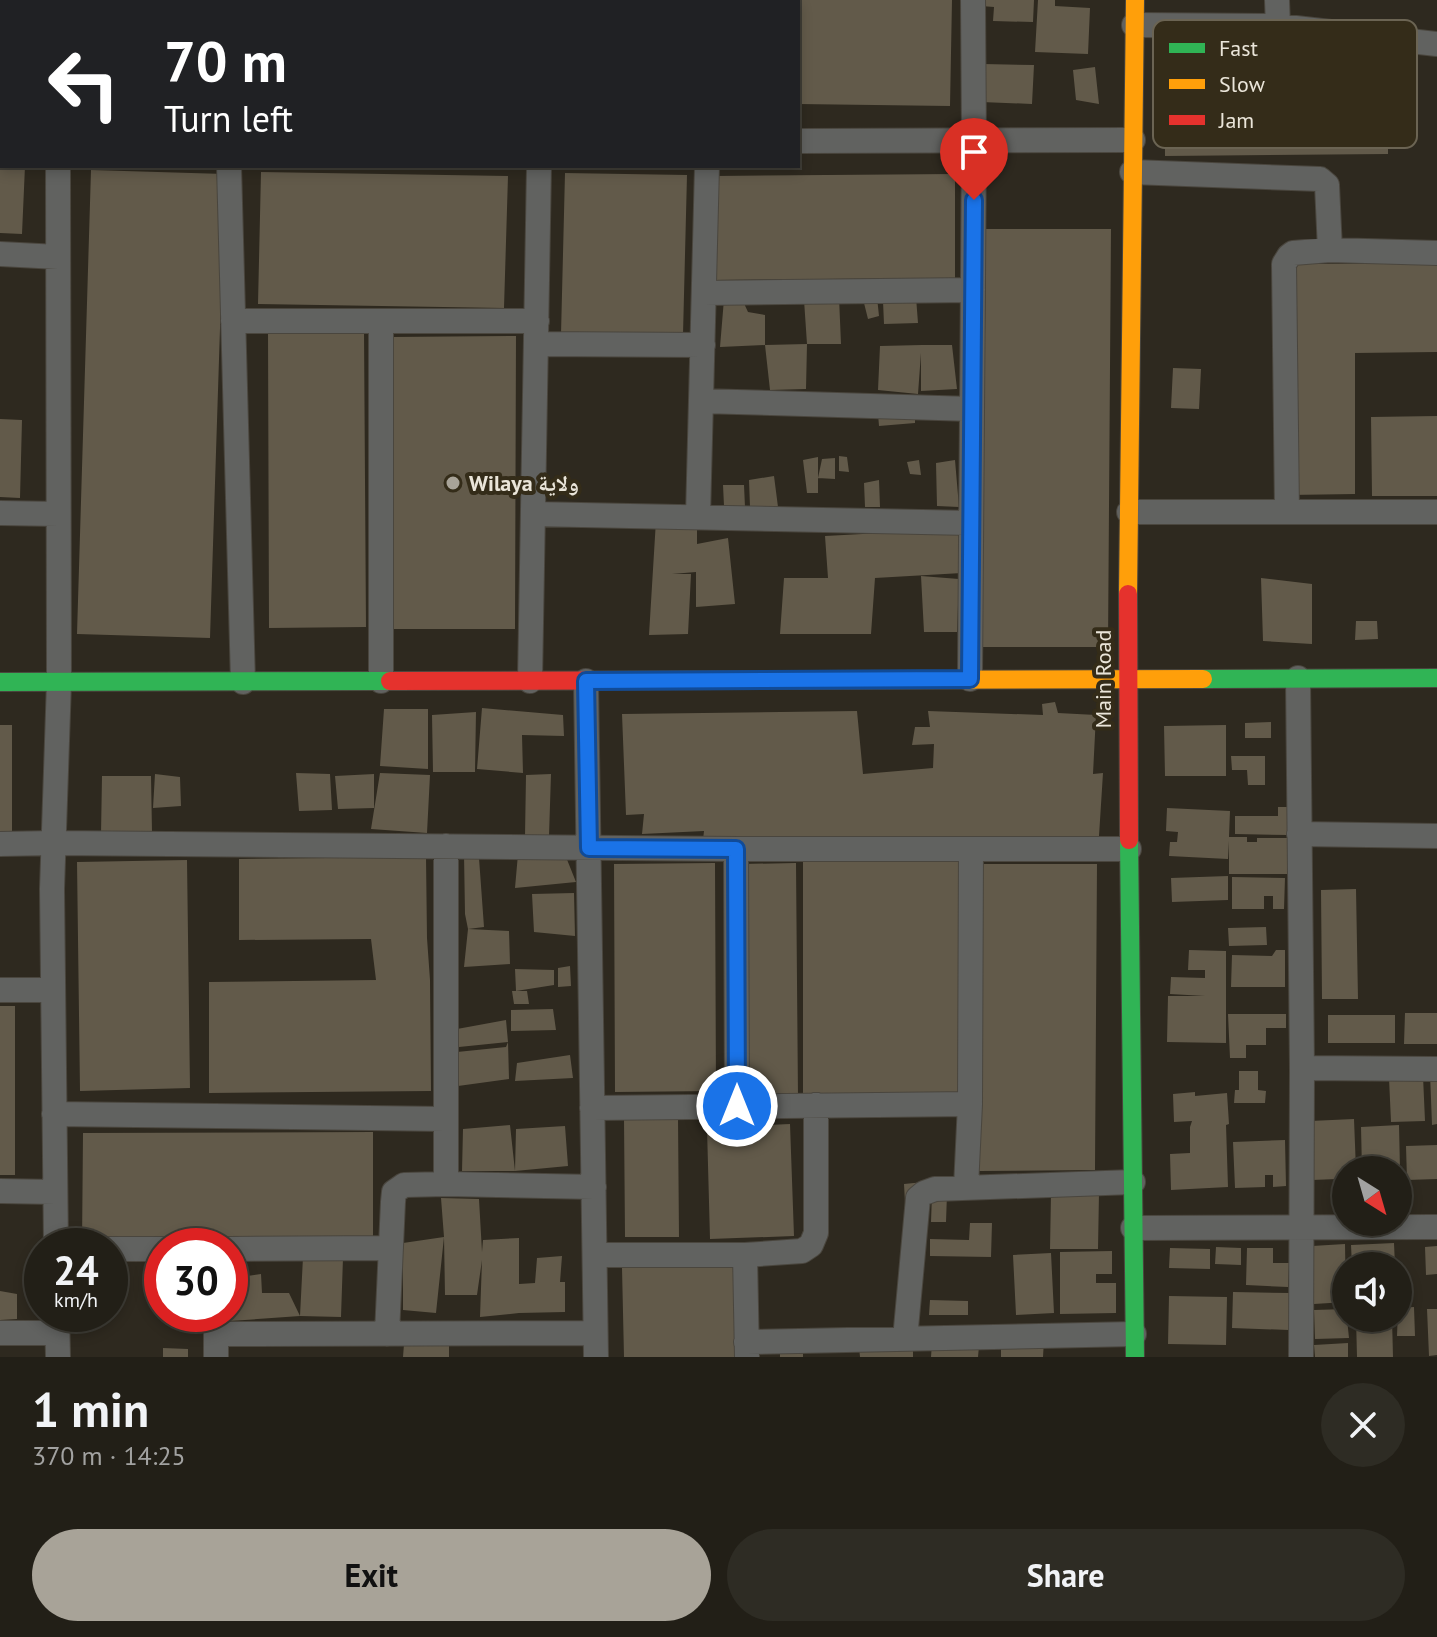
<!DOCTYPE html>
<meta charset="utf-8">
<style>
:root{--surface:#221f17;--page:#2e2c24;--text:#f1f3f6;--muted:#a2a2a1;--line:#3f3d36;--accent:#a8a398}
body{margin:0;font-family:"PT Sans","Noto Naskh Arabic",sans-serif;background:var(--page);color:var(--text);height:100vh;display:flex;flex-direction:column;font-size:30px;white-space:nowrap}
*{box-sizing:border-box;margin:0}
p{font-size:26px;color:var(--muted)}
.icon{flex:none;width:44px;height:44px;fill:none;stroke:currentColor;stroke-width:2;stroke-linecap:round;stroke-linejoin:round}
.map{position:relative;height:1357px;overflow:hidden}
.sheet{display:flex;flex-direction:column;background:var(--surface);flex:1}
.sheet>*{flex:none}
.top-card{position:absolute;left:0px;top:0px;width:800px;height:168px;box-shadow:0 4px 12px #0003,0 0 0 2px var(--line);background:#202124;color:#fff;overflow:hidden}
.needle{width:52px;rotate:143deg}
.tools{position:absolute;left:1332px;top:1156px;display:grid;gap:16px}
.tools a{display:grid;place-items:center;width:80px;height:80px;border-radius:50%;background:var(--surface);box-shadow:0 4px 12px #0003,0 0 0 2px var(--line);font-size:40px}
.speed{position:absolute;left:24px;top:1228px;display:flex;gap:16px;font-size:40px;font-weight:700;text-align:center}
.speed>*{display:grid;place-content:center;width:104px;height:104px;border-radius:50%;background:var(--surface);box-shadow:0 4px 12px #0003,0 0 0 2px var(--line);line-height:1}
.speed small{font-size:20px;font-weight:400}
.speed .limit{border:12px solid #d22;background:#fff;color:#111}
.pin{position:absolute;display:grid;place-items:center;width:68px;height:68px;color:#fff;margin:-82px -34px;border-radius:50% 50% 50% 0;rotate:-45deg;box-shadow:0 0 8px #0007}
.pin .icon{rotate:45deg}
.me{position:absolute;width:88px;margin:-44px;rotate:0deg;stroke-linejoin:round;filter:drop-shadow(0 0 6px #0008)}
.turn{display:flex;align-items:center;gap:28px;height:168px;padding:0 32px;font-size:36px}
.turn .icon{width:104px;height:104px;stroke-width:2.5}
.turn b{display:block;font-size:56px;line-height:68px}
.round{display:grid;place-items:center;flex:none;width:84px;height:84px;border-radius:42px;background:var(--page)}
.summary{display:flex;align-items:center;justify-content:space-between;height:136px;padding:0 32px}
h1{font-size:48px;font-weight:800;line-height:60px}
.primary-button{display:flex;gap:16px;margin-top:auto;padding:16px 32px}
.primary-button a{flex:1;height:92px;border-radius:48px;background:var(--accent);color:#111;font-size:32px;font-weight:800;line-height:92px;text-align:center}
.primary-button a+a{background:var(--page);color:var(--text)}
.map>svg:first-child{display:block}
.building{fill:#625a4a}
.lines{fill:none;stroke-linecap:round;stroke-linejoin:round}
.street-casing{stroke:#4a463e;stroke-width:26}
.fast-casing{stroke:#4a463e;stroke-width:20}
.slow-casing{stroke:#4a463e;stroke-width:20}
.jam-casing{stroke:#4a463e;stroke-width:20}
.street{stroke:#616260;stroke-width:24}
.fast{stroke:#30b455;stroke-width:18}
.slow{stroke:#ff9f0a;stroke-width:18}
.jam{stroke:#e5322d;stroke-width:18}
.route-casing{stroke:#114b97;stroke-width:20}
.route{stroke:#1a73e8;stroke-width:14}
.poi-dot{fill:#a8a398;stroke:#342c19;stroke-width:3}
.labels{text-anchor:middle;stroke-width:8;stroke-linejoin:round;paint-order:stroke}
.poi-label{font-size:22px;font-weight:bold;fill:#eae5d9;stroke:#342c19;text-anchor:start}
.street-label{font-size:22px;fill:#eae5d9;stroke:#342c19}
.key{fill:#342c19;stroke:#6b6453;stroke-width:2}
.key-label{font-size:22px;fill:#eae5d9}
</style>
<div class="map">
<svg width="1437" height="1357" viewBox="0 0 1437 1357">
<rect width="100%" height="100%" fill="#2e291f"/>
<!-- building -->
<path class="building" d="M798 0H952L950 106 798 104Z
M981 0H1034L1033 22 993 21 994 7 981 6Z
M1038 0H1055V6L1090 8 1088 54 1035 52Z
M1255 39 1370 47 1364 94 1388 100V154L1165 156 1164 40Z
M983 64 1034 65 1032 104 981 102Z
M1095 67 1099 104 1076 100 1073 70Z
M0 166H25L22 234 0 233Z
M91 170 225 174 210 638 77 634Z
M261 172 508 176 504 308 258 304Z
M565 173 687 175 683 335 561 334Z
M955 174V278L715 280V176Z
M986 229H1111L1108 647H982Z
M1437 263V352L1355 353V494L1289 495V264Z
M741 297 748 312 765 315V345L720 347 724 299Z
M839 297 841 344H807L804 300Z
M877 297 879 316 868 319 863 299Z
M916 297 918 323 884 324 883 301Z
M364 331 366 627 269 628 268 332Z
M516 336 515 629H389L390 337Z
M807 344 806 389 770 390 765 345Z
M922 345H952L957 389 921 391V353L918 394 878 390 880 346Z
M1173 368 1201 369 1199 409 1171 408Z
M915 412V423L879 426 878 414Z
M1437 416V496H1372L1371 417Z
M0 419 22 420 20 498 0 497Z
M839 456 847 457 849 472 839 471Z
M818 457V493H807L803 460Z
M835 458V479L818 478 822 459Z
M919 460 921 475 910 474 907 462Z
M955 460 959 507 937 506 936 463Z
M774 476 778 507H750L749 480Z
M879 480 880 507H865L864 483Z
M723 485H744L745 507 724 506Z
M656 520 697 521V544L728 538 735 604 696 607V572L672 574H691L688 634 649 635Z
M918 531H958L962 573 875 578 871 634H780L784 578H828L825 536Z
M921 576 959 579 957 632H924Z
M1261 578 1312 584V644L1263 641Z
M1356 621H1377L1378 639 1355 640Z
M1055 702 1058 713 1096 715 1093 774 1103 773 1099 836 746 837 703 840 704 831 642 834 644 814 626 815 622 714 857 711 863 774 933 768 934 744 912 745 915 727H930L928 711 1043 715 1042 704Z
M482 708 563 715 564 736 522 735 523 773 477 769Z
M384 709H428V769L380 766Z
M476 712 475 772H433L432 715Z
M1271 722V738H1245V723Z
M0 725H12V839H0Z
M1226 725V776H1165L1164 726Z
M1231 756H1265V785H1248L1247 770H1232Z
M296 773 330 774 332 810 299 811Z
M380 773 430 775 427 833 371 829Z
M155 774 180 777 181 806 153 808Z
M374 774V808L338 809 335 776Z
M551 774 549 836H525L526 775Z
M102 776H151L152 832 101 834Z
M1278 807H1288V835L1235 834V816H1278Z
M1167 808 1230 811 1229 837H1247V842H1257V838H1287V874H1229V841L1228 859 1169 856 1170 842H1177L1178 832 1166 831Z
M464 854 479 858 484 927 468 929 465 914Z
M518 854 566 857 576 882 515 888Z
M426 857 427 938 430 980 431 1091 209 1093V982L376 980 371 939 239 940V859Z
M187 860 190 1088 80 1091 77 862Z
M962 861 963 1094H803V862Z
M715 863 716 1091 615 1092 614 864Z
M796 863 798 1097 743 1098 742 864Z
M980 864H1097L1095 1170 979 1171Z
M1228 876V900L1172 902 1171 878Z
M1232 877 1285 878 1284 909H1273V896H1264V909H1232Z
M1356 889 1358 999H1322L1321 890Z
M574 893 575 936 534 932 532 894Z
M1266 927 1267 945 1229 946 1228 928Z
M468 929 509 931 510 964 464 967Z
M1189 950 1226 951V1043L1167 1042 1168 996H1205L1170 994 1171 977 1205 978V970H1188Z
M1276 950H1285V987H1231L1232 955 1272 956Z
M570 966 571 986 558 987V968Z
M515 969 554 970V985L516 991H527L529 1004H514L512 991H516Z
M0 1006H15V1175H0Z
M553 1009 556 1030 511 1031V1010Z
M1405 1013H1437V1044H1404Z
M1228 1014H1286V1028H1266V1045H1246V1058H1230Z
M1328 1015H1395V1043H1328Z
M506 1020 508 1042 509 1079 458 1086 457 1052 506 1047 508 1042 459 1047 457 1029Z
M570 1055 573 1078 515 1081 517 1063Z
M1239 1071H1258V1090L1266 1091 1265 1103H1234L1235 1090H1239Z
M1437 1072V1124L1432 1125 1430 1073Z
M1423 1076 1425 1121 1391 1122 1389 1078Z
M1195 1092V1096L1227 1093 1229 1124 1226 1125 1228 1187 1171 1190 1170 1154 1190 1153V1127L1192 1121 1174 1122 1173 1094Z
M678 1118 679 1237H625L624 1119Z
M1354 1119 1356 1170H1346V1177H1337V1179L1312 1180 1310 1121Z
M790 1124 794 1236 710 1239 707 1128Z
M510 1125 515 1171 516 1129 565 1126 568 1166 515 1171H462L463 1129Z
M1399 1125 1400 1170H1362L1361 1127Z
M373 1132V1243L82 1245 83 1133Z
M1285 1140 1286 1186 1273 1187V1175H1265V1187L1235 1188 1233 1142Z
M1437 1145V1179L1407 1180 1406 1146Z
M924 1182 926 1201 905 1203 904 1184Z
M1051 1193H1099L1098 1249H1050Z
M932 1194H947L946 1222H931Z
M441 1198 479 1199 482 1252 483 1240 519 1238V1284L535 1283 537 1258 562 1256 560 1282H565V1312L519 1313 480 1317 482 1260 477 1295H445L444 1237 436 1313 403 1310V1243L444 1237Z
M970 1223H992L991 1257 930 1256V1239L969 1240Z
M1394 1243 1395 1266H1352L1351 1245Z
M1345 1244 1346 1302 1314 1304 1312 1246Z
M1437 1246V1274L1426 1275 1425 1247Z
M1216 1247 1241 1248V1265L1215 1264Z
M1170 1248 1210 1249V1269L1169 1268Z
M1247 1248H1273V1263H1289L1288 1287 1246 1285Z
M1112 1251V1274H1096V1283H1116V1313L1060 1314V1252Z
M1051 1253 1054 1313 1016 1315 1013 1255Z
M303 1257 343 1258 341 1317 300 1316 230 1321 233 1278 261 1274 262 1293H289L300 1316Z
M733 1265 735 1357H624L622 1268Z
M0 1291 17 1294V1319L0 1320Z
M1233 1292 1290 1293 1289 1330 1232 1328Z
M1169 1296 1227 1297 1226 1345 1168 1344Z
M930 1300 968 1301V1315H929Z
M1414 1307 1415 1336H1397L1398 1308Z
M1346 1309 1349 1338 1315 1339 1314 1310Z
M1427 1309H1437V1355L1429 1356Z
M1356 1318H1392L1393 1357H1357Z
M1001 1339 1044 1340 1043 1357H1001Z
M932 1343 979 1346 978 1357H931Z
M1348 1343V1357H1315L1314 1345Z
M404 1344 449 1345V1357H403Z
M780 1345 803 1346V1357H780Z
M913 1346V1357H860L859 1347Z
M163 1348 188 1349V1357H163Z"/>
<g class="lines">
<defs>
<path id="street" d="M57 0V2
M226 0V2
M480 0V2
M1277 0 1278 26
M636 2V0
M1134 25 1278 26 1437 44
M0 101H2
M798 141 1133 140
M229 166 243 682
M1132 172 1320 179 1327 185 1330 250 1437 253
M0 254 58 257
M704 293 973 290
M233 321H537
M381 322V681
M536 344 703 345
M701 401 972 409
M1129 512H1437
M1287 512 1284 264 1289 256 1293 253 1330 250
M0 513 58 514
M533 514 971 523
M698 517 707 166
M1298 678 1302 1068 1301 1357
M970 679 974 141 973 0
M530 681 539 166
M586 681 596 1357
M1299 834 1437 836
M0 844 54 843 736 849H1129
M736 849 737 1106
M0 990H53
M1302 1068 1437 1069
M592 1108 970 1104
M54 1114 445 1119
M446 1184V846
M966 1187 970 1104 971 849
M0 1191 55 1192
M1133 1228 1437 1227
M56 1246 52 889 59 682 58 166
M110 1249H162
M230 1249 391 1248
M595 1255H745L802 1251 811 1245 816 1233V1105
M745 1255 747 1357
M57 1314 58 1357
M0 1333H57
M216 1334 595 1333
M387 1334 393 1202 394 1192 404 1185 446 1184 594 1187
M905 1339 918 1198 924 1193 935 1189 1133 1182
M746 1342 1134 1334
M216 1357V1314"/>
<path id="fast" d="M1203 679 1437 678
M0 682 390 681
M1129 840 1135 1357"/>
<path id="slow" d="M1128 594 1135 0
M804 680 1203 679"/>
<path id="jam" d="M1128 594 1129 840
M390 681 804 680"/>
</defs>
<!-- street casing -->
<use href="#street" class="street-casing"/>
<!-- fast casing -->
<use href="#fast" class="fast-casing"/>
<!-- slow casing -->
<use href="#slow" class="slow-casing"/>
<!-- jam casing -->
<use href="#jam" class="jam-casing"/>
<!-- street -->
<use href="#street" class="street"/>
<!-- fast -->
<use href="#fast" class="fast"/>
<!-- slow -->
<use href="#slow" class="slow"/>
<!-- jam -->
<use href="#jam" class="jam"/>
</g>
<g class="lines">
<defs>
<path id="route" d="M737 1106 736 849 589 848 586 681 970 679 974 200"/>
</defs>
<!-- route casing -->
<use href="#route" class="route-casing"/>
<!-- route -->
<use href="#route" class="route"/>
</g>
<!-- markers -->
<circle class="poi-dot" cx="453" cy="483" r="8"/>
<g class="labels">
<!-- poi labels -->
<g class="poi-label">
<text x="469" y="491">Wilaya ولاية</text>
</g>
<!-- street labels -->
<g class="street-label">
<text transform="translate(1103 679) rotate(-90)" y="8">Main Road</text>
</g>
</g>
<!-- legend -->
<rect x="1153" y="20" width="264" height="128" rx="12" class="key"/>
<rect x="1169" y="43" width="36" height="10" fill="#30b455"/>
<rect x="1169" y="79" width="36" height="10" fill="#ff9f0a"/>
<rect x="1169" y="115" width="36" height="10" fill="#e5322d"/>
<g class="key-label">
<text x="1219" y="56">Fast</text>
<text x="1219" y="92">Slow</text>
<text x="1219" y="128">Jam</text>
</g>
</svg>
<div class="tools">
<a><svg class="needle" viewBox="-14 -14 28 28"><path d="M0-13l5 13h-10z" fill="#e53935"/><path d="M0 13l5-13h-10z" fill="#a2a2a1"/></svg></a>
<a><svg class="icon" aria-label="sound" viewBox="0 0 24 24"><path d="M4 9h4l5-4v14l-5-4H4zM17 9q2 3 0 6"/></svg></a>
</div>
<div class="speed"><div>24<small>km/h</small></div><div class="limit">30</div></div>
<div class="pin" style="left:974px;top:200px;background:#d93025"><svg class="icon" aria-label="arrive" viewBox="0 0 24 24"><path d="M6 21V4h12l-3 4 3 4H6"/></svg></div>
<svg class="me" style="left:737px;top:1106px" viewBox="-20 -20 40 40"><circle r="17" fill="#1a73e8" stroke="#fff" stroke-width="3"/><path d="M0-11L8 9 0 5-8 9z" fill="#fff"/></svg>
<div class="top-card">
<div class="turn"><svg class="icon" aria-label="left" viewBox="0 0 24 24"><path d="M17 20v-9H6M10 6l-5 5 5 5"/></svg><div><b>70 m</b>Turn left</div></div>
</div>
</div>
<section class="sheet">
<div class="summary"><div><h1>1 min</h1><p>370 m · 14:25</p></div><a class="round"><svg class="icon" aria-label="close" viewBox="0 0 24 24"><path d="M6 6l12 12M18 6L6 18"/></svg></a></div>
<div class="primary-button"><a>Exit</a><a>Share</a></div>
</section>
